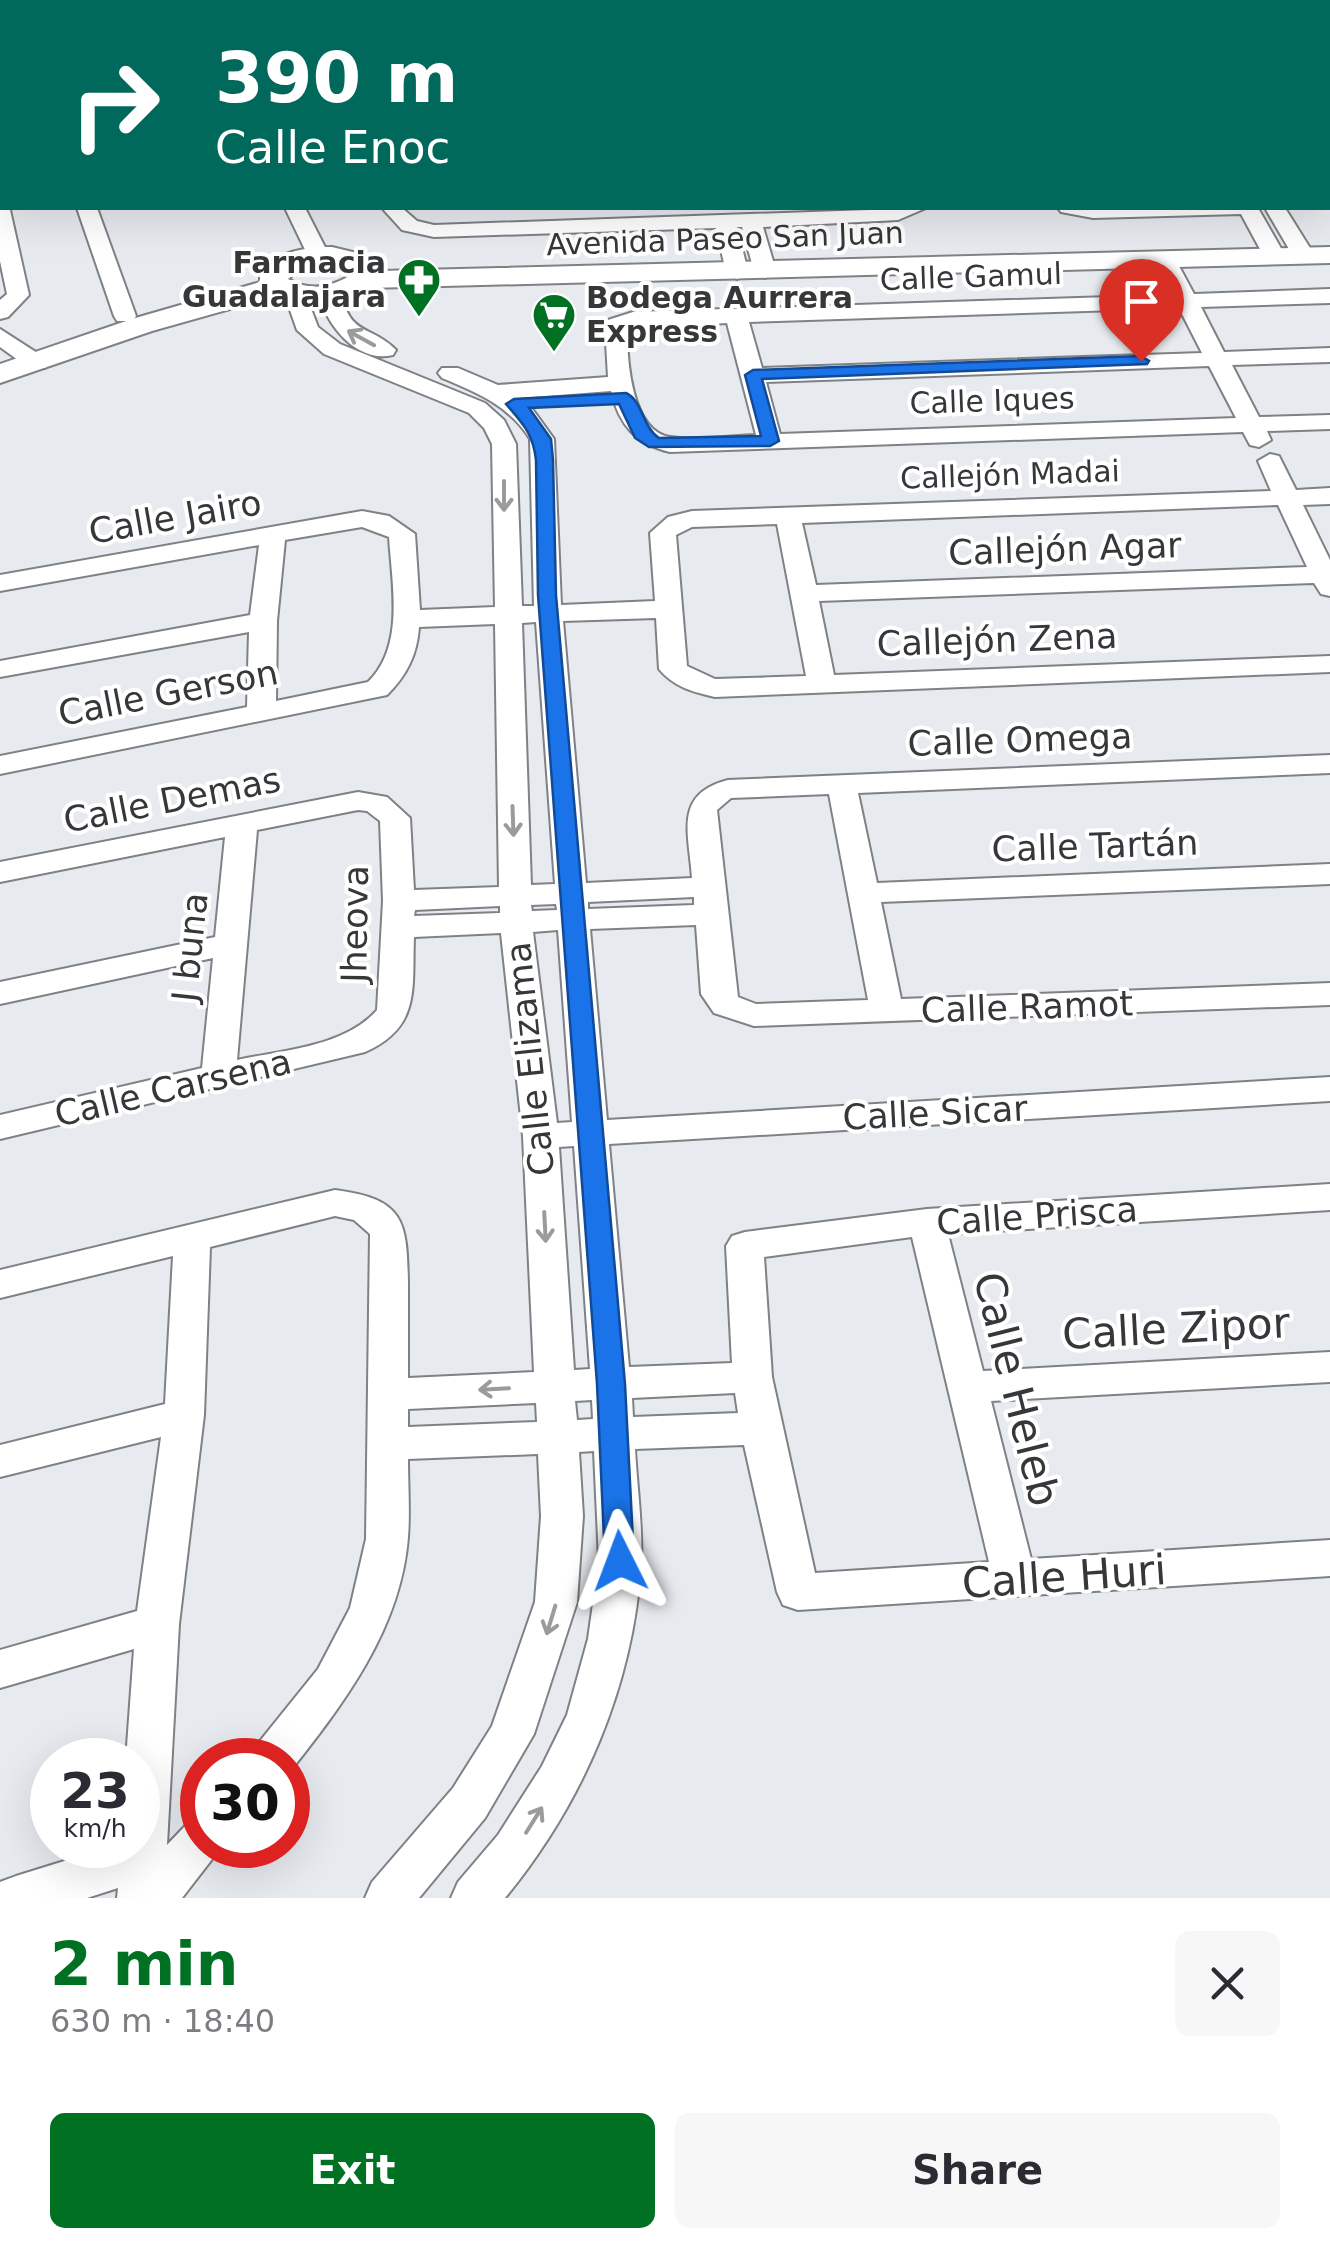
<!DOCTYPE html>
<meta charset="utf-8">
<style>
:root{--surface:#fff;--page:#f7f7f7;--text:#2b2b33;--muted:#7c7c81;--accent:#007022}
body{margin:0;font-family:"DejaVu Sans",sans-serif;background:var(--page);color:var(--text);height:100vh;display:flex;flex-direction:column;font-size:38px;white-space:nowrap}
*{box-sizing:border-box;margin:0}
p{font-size:32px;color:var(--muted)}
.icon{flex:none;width:55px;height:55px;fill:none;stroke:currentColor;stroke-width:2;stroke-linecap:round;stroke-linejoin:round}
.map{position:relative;height:1898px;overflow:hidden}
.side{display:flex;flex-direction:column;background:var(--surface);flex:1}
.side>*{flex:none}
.hud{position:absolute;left:0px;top:0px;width:1330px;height:210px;box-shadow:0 10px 40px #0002;background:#00695c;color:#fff;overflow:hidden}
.speed{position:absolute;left:30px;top:1738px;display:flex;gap:20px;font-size:50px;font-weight:700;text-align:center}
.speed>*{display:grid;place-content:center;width:130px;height:130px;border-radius:50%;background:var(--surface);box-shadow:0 10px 40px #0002;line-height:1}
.speed small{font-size:25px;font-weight:400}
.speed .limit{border:15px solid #d22;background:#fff;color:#111}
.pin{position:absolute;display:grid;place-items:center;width:85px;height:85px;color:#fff;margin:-102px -42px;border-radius:50% 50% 50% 0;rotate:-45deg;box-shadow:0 0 10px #0007}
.pin .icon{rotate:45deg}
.me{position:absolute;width:110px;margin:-55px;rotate:357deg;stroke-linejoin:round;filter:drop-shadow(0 0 8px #0008)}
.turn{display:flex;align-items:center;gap:35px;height:210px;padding:0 50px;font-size:45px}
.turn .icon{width:130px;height:130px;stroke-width:2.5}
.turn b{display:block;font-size:70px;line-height:85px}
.round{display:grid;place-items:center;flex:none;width:105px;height:105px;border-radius:15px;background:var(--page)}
.head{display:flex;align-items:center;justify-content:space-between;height:170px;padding:0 50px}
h1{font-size:60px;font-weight:800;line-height:75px;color:var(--accent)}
.cta{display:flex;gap:20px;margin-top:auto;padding:20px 50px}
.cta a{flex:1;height:115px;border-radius:15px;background:var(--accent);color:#fff;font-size:40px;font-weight:800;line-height:115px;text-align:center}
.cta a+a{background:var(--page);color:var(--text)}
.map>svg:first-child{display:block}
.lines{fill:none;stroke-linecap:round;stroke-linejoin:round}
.minor-casing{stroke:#7e8185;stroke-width:4}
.tertiary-casing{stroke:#7e8185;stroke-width:4}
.minor{fill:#fff;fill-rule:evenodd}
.tertiary{fill:#fff;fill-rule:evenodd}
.oneway{stroke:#9a9b9c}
.route{fill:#1a73e8;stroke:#114b97;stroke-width:2.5}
.labels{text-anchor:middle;stroke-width:8;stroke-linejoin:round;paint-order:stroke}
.far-street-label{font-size:30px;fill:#363739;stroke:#fff}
.far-poi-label{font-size:30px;font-weight:bold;fill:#363739;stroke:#fff;text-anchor:end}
.street-label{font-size:35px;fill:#363739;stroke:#fff}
.near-street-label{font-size:42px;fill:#363739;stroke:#fff}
</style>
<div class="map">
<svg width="1330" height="1898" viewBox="0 0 1330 1898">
<rect width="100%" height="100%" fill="#e7ebef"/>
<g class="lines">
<defs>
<path id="minor" d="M9 0H27L28 2H11Z
M185 0H203L204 2H187Z
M267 0H285L286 2H269Z
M373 0H391L393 2H375Z
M1125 0H1150L1152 2H1127Z
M2 62V74L0 75V63Z
M1328 101 1330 102V115L1328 114Z
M0 204 10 210 29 295 8 317 0 319V300L7 294 0 261Z
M77 208H97L136 316 133 321H117L114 316Z
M285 208H305L329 255 326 260H310Z
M382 208H402L417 221 434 225 926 208 898 220 763 227 776 271 765 278 754 271 742 227H737L748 272 737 279 726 272 716 228 434 237 402 230Z
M1058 208H1258L1286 257 1275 263 1267 262 1241 214 1093 218 1061 212Z
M1265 208H1285L1315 256 1312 261H1296Z
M1164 252 1172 253 1194 294 1330 289V303L1201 307 1224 352 1330 348V362L1232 365 1259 417 1330 415V429L1267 431 1271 440 1259 447 1250 445 1243 432 670 452C636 444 619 425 611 391L519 398 533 410 554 439 561 605 655 601 650 533 668 517 692 511 1271 491 1258 461 1270 454 1279 456 1296 490 1330 488V504L1303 505 1330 560V596L1321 594 1314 583 819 601 834 675 1330 656V672L715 697C693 692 674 687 659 669L656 618 563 621 586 883 692 878C689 833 673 794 728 780L1330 755V773L858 793 877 883 1330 864V884L881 902 901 999 1330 983V1005L754 1026 714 1013 701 994 696 925 590 929 607 1120 1330 1077V1101L609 1144 629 1367 732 1363 726 1246 732 1236 745 1232 927 1209 1330 1184V1210L948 1234 983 1371 1330 1352V1382L991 1401 1031 1559 1330 1540V1576L798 1610 783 1605 777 1592 744 1445 635 1449C637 1487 643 1527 641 1564 633 1687 583 1803 505 1898H451L458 1882 498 1835 542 1766 567 1715 588 1639 599 1561 594 1451 579 1452 583 1516 577 1602 534 1734 485 1818 419 1898H365L372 1882 453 1788 492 1726 535 1602 541 1516 538 1454 408 1459C408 1485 410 1511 408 1537 401 1629 343 1705 288 1774V1760H249L256 1746 318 1669 350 1608 366 1539 370 1234 354 1220 335 1216 210 1247 204 1415 179 1624 167 1845 186 1825 202 1818V1845H223L182 1898H117L118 1888 87 1898H0V1882L16 1876 116 1845H138V1760H126L134 1649 0 1688V1650L137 1611 161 1437 0 1477V1445L165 1404 173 1256 0 1298V1270L335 1190C405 1199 407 1221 408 1284 408 1315 408 1346 408 1378L534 1372 523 1136 501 933 414 937C412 989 421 1027 365 1052L0 1139V1115L202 1068 213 958 0 1004V982L215 937 225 837 0 882V862L358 792 387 797 410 818 414 890 499 887 495 624 419 627C417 655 407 675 387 695L0 774V756L247 707 249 632 0 677V661L250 615 259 545 0 591V575L362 511 389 516 415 534 420 610 495 607 492 444 484 428 469 413 324 354 297 330 284 293 287 288H303L318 327 340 344 485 403 504 420 516 444 522 606H534L530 439C510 406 476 392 442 378L438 373 442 368H458L498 385 608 377 605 325 608 320 633 312 1172 295 1153 258ZM1179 308 1202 353 762 368 749 322ZM727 323 756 435C729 436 697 441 670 437 631 431 627 359 627 329ZM1209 366 1236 418 780 434 766 382ZM1278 505 1307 567 816 585 802 523ZM777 524 806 676 715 679 687 666 676 535 692 527ZM362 527 389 537C392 585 405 646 368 682L276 701 277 621 285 540ZM536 622 555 884 531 885 522 623ZM829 794 868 1000 756 1004 738 997 717 810 731 798ZM358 810 367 811 380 821 383 901 377 1010C345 1047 282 1050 237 1060L257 830ZM694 897V905L588 909V902ZM556 904 557 910 532 911 531 905ZM500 906V913L414 916 415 910ZM558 930 572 1122 557 1123 533 932ZM574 1146 590 1369 574 1370 559 1147ZM912 1237 989 1562 815 1573 772 1377 764 1257ZM735 1393 738 1413 633 1417 632 1398ZM592 1400 593 1419 577 1420 575 1401ZM536 1403 537 1422 408 1427V1409Z
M330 286 341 293C350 337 372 325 396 350L393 355C357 364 325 324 319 293Z
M0 329 45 358 49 363 45 368H29L0 347Z"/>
<path id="tertiary" d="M332 247 365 255 379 271 1330 247V263L369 288 352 297 318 304 276 296 152 331 0 383V364L132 319 260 282V273C277 251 306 247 332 247ZM331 263 345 267 349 276C329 288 309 291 288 279L304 266Z"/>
</defs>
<!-- minor casing -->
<use href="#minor" class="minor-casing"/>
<!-- tertiary casing -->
<use href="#tertiary" class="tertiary-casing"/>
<!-- minor -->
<use href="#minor" class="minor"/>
<!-- tertiary -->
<use href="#tertiary" class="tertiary"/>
</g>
<!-- one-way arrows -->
<defs><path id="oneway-shaft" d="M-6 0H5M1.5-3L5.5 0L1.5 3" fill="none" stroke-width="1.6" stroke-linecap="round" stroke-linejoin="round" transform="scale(2.5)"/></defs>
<g class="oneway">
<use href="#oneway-shaft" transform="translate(361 338) rotate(-151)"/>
<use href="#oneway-shaft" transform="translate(504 496) rotate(90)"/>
<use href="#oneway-shaft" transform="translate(513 821) rotate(88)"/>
<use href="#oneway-shaft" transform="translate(545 1227) rotate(87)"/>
<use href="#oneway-shaft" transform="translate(494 1389) rotate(177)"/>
<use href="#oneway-shaft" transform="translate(551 1620) rotate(107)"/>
<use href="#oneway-shaft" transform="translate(534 1820) rotate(-58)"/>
</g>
<!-- route -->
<path class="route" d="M1141 356 1149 361 1147 364 762 379 779 441 770 446 649 447 635 438 619 404 529 408 551 439 553 460 556 595 625 1384 634 1561 630 1569 620 1573 609 1569 605 1561 597 1384 538 595 536 460C533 433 523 424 506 404L514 399 626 393C643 401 642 427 659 438L761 436 745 375 753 370Z"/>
<!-- icons -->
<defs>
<symbol id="pharmacy-pin" viewBox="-11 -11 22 30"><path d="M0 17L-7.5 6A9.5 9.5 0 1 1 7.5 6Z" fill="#007022" stroke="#fff"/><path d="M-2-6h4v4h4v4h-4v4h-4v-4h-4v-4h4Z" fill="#fff"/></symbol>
<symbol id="supermarket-pin" viewBox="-11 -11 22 30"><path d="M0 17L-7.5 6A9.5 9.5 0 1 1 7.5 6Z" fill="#007022" stroke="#fff"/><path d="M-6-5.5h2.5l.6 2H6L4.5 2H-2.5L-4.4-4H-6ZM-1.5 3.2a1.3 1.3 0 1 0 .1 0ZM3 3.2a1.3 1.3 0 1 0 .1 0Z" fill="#fff"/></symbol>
</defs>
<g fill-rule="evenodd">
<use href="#pharmacy-pin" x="394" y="255" width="50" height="68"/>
<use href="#supermarket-pin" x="529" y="290" width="50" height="68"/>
</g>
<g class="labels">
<!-- far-street labels -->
<g class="far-street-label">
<text transform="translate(725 239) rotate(-2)" y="10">Avenida Paseo San Juan</text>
<text transform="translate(971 277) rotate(-2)" y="10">Calle Gamul</text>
<text transform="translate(992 401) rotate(-2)" y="10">Calle Iques</text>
<text transform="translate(1010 475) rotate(-2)" y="10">Callejón Madai</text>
</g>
<!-- far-poi labels -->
<g class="far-poi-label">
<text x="386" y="273">Farmacia<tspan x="386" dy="34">Guadalajara</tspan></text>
<text x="586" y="308" text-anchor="start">Bodega Aurrera<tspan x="586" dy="34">Express</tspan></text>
</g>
<!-- street labels -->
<g class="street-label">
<text transform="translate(175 517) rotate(-10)" y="12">Calle Jairo</text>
<text transform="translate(1065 549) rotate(-2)" y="12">Callejón Agar</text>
<text transform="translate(997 640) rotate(-2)" y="12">Callejón Zena</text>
<text transform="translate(168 693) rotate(-11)" y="12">Calle Gerson</text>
<text transform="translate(1020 740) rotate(-2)" y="12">Calle Omega</text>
<text transform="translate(172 800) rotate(-11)" y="12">Calle Demas</text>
<text transform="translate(1095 846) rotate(-2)" y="12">Calle Tartán</text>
<text transform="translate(355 924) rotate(-89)" y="12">Jheova</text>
<text transform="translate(190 947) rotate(-84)" y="12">J buna</text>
<text transform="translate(1027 1007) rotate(-2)" y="12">Calle Ramot</text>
<text transform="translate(530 1059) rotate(-96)" y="12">Calle Elizama</text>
<text transform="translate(173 1088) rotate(-13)" y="12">Calle Carsena</text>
<text transform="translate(935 1113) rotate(-3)" y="12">Calle Sicar</text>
<text transform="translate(1037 1216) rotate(-4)" y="12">Calle Prisca</text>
</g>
<!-- near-street labels -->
<g class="near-street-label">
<text transform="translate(1176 1328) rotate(-3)" y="15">Calle Zipor</text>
<text transform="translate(1017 1389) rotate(76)" y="15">Calle Heleb</text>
<text transform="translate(1064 1576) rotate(-4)" y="15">Calle Huri</text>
</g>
</g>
</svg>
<div class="speed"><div>23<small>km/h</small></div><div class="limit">30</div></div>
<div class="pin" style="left:1141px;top:361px;background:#d93025"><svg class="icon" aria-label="arrive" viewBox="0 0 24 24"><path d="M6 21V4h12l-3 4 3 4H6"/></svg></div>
<svg class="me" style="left:620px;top:1561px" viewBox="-20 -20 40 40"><path d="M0-17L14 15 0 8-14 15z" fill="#1a73e8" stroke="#fff" stroke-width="4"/></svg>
<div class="hud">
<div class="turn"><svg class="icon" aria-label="right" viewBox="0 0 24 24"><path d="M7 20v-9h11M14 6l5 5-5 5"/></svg><div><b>390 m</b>Calle Enoc</div></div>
</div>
</div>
<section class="side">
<div class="head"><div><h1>2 min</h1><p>630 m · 18:40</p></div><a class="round"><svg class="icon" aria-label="close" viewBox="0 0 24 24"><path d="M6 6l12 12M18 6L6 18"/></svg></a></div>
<div class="cta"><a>Exit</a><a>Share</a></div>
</section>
